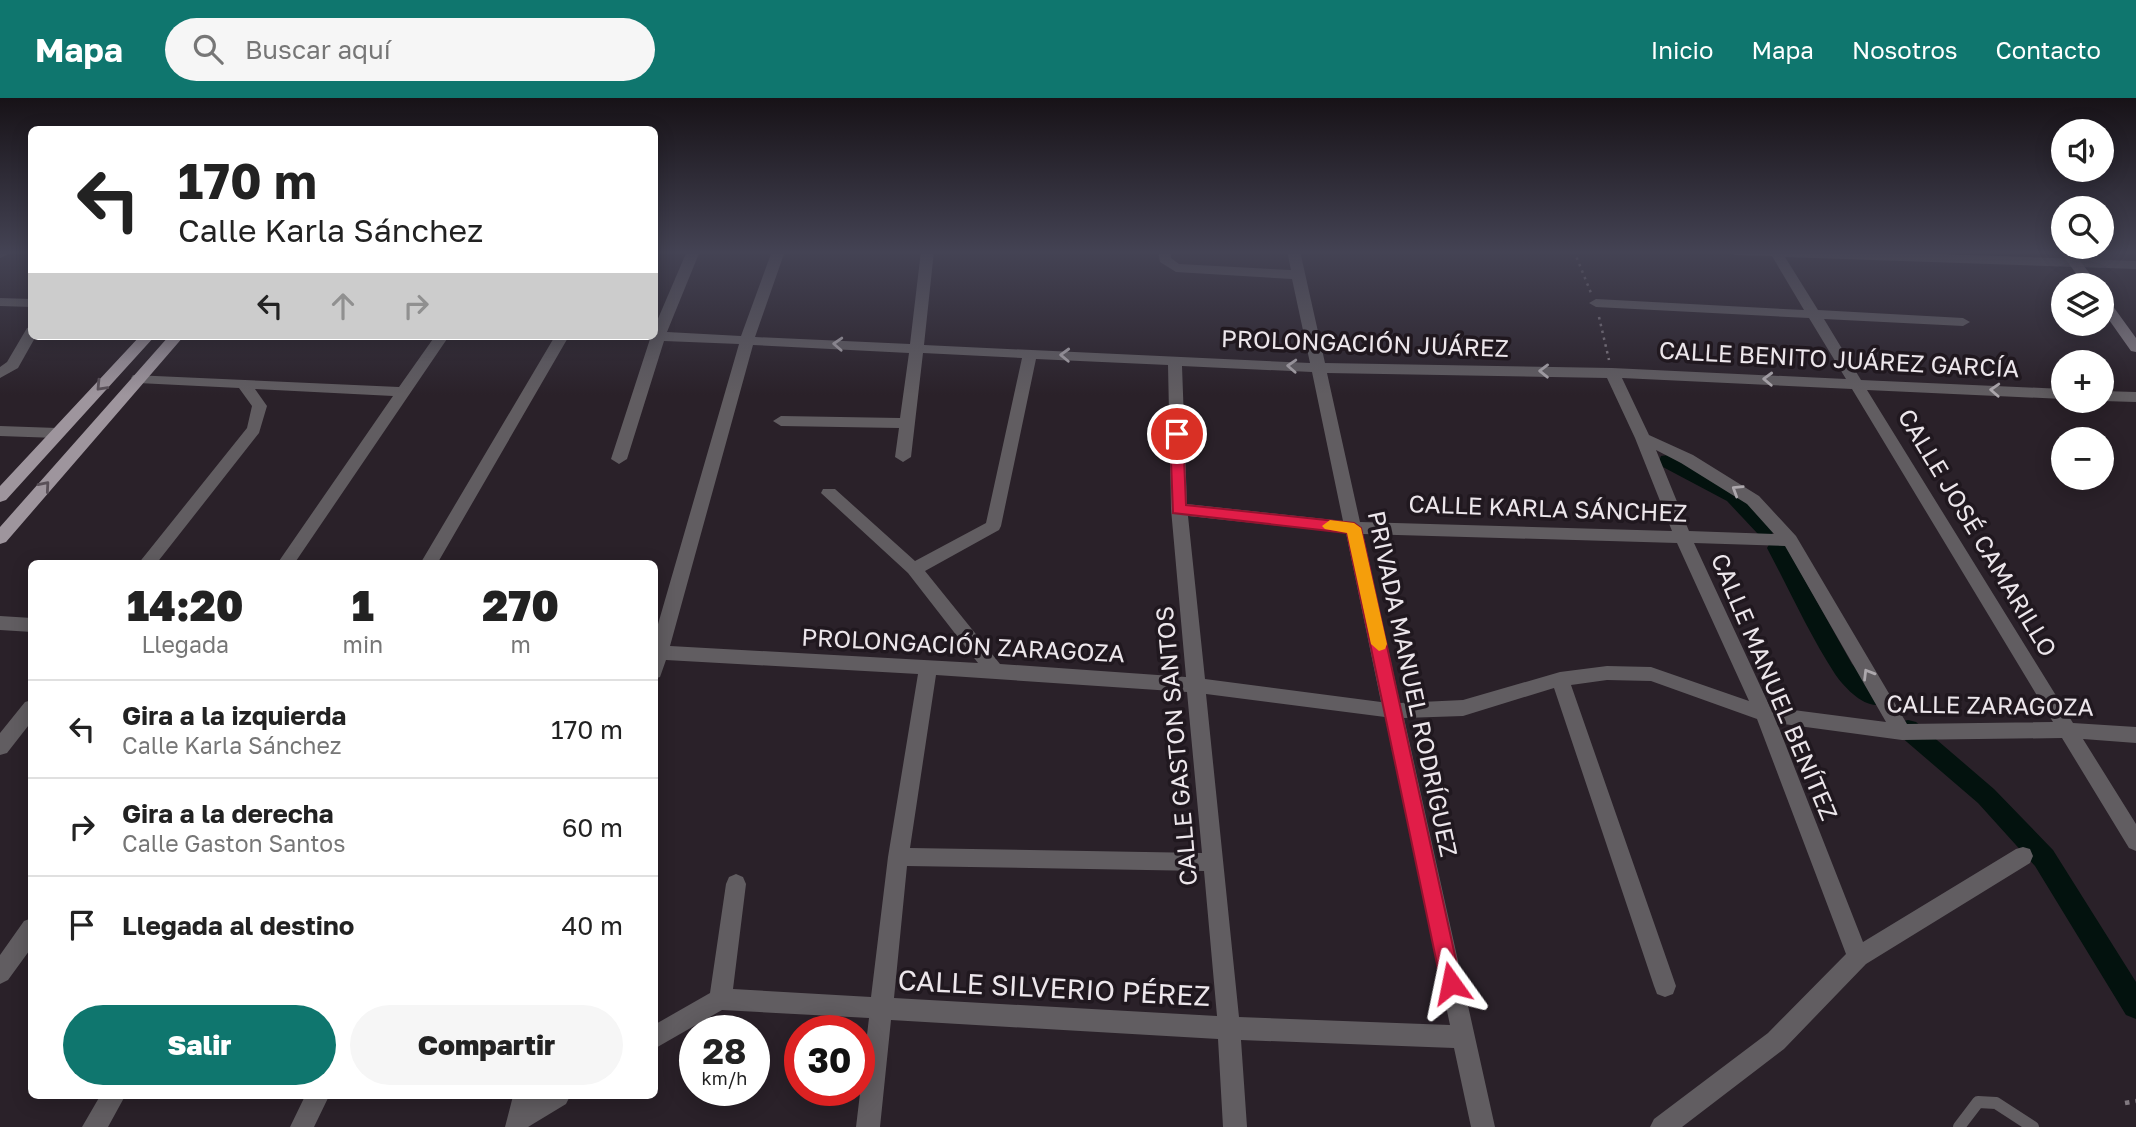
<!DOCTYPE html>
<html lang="es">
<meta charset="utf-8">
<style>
:root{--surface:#fff;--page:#f6f6f6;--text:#222;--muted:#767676;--line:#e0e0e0;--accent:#0f766e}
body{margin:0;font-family:"Golos Text",sans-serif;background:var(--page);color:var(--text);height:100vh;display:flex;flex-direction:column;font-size:26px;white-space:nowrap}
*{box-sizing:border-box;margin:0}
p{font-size:23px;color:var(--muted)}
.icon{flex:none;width:38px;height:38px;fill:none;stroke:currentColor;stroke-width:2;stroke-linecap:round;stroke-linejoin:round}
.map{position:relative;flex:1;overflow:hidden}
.drawer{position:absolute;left:28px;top:462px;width:630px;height:539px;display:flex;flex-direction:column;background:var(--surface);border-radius:10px;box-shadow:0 4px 18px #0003}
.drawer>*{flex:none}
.guide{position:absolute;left:28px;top:28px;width:630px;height:214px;border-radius:10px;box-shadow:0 4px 18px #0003;background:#fff;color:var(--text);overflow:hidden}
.fabs{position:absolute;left:2051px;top:21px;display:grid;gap:14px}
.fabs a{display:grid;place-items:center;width:63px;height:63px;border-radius:50%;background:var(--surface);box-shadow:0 4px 18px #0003;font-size:35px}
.speed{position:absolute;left:679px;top:917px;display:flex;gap:14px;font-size:35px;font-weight:700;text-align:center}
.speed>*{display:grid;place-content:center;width:91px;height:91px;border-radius:50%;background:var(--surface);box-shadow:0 4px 18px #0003;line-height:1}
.speed small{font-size:18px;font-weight:400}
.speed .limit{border:10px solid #d22;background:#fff;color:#111}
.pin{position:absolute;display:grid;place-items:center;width:60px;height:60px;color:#fff;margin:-30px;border:4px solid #fff;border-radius:50%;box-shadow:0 2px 7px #0007}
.me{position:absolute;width:77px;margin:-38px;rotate:348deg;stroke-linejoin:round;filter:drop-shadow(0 0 5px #0008)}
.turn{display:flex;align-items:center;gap:24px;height:147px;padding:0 35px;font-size:32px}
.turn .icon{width:91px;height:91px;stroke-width:2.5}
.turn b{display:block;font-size:49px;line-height:60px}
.lanes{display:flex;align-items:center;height:66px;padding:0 35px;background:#0003;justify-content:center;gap:35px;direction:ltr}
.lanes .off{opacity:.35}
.eta{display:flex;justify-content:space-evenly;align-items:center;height:119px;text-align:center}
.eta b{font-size:42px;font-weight:800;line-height:49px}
.primary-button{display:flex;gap:14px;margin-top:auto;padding:14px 35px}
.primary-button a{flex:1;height:80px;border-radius:42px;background:var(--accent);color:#fff;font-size:28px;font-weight:800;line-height:80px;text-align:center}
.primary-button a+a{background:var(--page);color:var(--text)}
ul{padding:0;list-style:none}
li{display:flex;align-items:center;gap:21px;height:98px;padding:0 35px;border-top:2px solid var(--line)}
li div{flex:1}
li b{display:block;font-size:26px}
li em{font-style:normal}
header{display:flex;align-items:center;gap:42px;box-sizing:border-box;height:98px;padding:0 35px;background:var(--accent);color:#fff}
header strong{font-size:33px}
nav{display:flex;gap:38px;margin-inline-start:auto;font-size:24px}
.search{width:490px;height:63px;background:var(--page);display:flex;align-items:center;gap:18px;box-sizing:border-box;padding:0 24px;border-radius:38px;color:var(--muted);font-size:26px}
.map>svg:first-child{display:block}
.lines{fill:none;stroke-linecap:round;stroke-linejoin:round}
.canal{fill:#03120e;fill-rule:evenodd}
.path-far1{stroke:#817980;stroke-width:2.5;stroke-dasharray:2.5 4.5;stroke-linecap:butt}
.path{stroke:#817980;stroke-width:4.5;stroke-dasharray:4.5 6;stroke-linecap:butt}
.lane{stroke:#615d61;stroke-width:12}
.street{fill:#615d61;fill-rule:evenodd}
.secondary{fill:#847d83;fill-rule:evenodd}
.primary{fill:#9e959d;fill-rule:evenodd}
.oneway{stroke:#ada8ad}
.oneway2{stroke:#595058}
.route{fill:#e11d48;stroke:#92132f;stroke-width:2}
.slow{fill:#f59e0b}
.labels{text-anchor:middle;stroke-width:7;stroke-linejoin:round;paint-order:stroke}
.street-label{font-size:24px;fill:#ece6eb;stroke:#20181f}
.near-street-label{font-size:28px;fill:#ece6eb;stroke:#20181f}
</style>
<header>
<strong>Mapa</strong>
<div class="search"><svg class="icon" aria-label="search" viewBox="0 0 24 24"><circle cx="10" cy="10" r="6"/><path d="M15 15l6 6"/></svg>Buscar aquí</div>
<nav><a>Inicio</a><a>Mapa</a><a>Nosotros</a><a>Contacto</a></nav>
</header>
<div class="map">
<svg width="2136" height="1029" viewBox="0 0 2136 1029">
<rect width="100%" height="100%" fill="#2a2129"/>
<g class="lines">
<!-- canal -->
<path class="canal" d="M1668 357C1707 368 1748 393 1772 426L1775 431 1772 436H1758L1727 403 1661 368 1659 363 1661 358Z
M1777 443 1784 445 1852 566 1882 594 1885 600 1882 606C1865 612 1844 589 1835 576 1809 536 1789 491 1767 450L1770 445Z
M1908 622 1916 624 1994 691 2053 752 2136 884V921L2126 917 2035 768 1978 705 1900 638 1897 631 1900 624Z"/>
<!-- path-far1 -->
<path class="path-far1" d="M1574 153 1591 195
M1599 219 1609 262"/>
<!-- path -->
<path class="path" d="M2125 1005 2136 1003"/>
<!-- lane -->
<path class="lane" d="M1959 1029 1978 1004 1996 1005 2033 1029"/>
<!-- street -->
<path class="street" d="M0 153H15L0 160Z
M687 153H700L667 234 741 238 772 153H785L755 239 910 246 921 153H934L924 247 1310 265 1292 181 1176 174 1160 164 1158 153H1171V160L1179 166 1291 172 1287 153H1300L1325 265 1612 270 1846 281 1809 220 1596 209 1589 205 1596 201 1804 212 1772 158 1735 157 1729 153H1856L2136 163V171L1785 159 1818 212 1963 220 1970 224 1963 228 1824 221 1861 282 2063 291V301L1867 292 2073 625 2136 629V645L2083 641 2136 726V753L2129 750 2062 640 1902 642 1777 625 1863 844 2016 751 2023 749 2030 751 2033 758 2030 765 1866 866 1784 951 1682 1029H1650L1654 1021 1768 935 1846 856 1757 621 1651 583 1607 582 1571 587 1676 888 1673 896 1665 899 1657 896 1654 888 1554 590 1463 618 1404 620 1495 1029H1471L1454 950 1241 942 1247 1029H1223L1218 941 891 922 880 1029H856L869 920 722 912 654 951V927L710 895 726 786 729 779 736 776 743 779 746 786 733 891 871 899 888 759 918 576 666 562 660 579 654 581V540L739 246 664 243 627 361 619 366 611 361 650 241 647 238H654V230ZM753 247 909 255 900 320 781 318 773 323 781 328 899 330 895 359 903 364 911 359 923 255 1022 260 986 425 915 463 835 391H823L821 395 908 475 978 565 670 548ZM1036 261 1168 267 1171 411 1186 579 1000 566 925 473 999 432 1001 428ZM1182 268 1312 274 1343 423 1187 406ZM1327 275 1607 280 1635 340 1672 433 1360 424ZM1622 280 1852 291 2053 624 1907 626 1796 438 1759 398 1693 357 1649 337ZM1656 352 1681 365 1747 406 1774 436 1689 433ZM1188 418 1346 435 1381 604 1205 581ZM1363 436 1677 445 1749 603 1651 569 1607 568 1560 574 1463 602 1400 605ZM1694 445 1785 448 1886 624 1770 609ZM936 577 1187 594 1202 755 910 750ZM1206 596 1385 619 1450 927 1239 919ZM907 768 1204 773 1217 918 894 900Z
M0 200 32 201V209L0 208Z
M32 229V238H36L18 270 0 280V269L7 264 27 230Z
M435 238H449L294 466H277L393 298 255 291 267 308 259 335 156 466H138L247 330 252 308 239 290 138 285 131 280 133 277 399 289Z
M555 238H569L437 466H420Z
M2102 293 2136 294V304L2102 303Z
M0 328 57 330 65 335 57 340 0 338Z
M0 518 32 520V534L0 532Z
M32 602V623L7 655 0 657V635L25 604Z
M32 820V849L8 882 0 886V857L24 823Z
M100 998H125L108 1029H82Z
M305 998H329L314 1029H290Z
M513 998H570L566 1006 528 1029H505Z"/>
<!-- secondary -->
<path class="secondary" d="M2060 153H2073L2098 187H2084Z
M2102 199 2107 200 2136 240V254L2131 253 2102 212Z"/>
<!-- primary -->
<path class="primary" d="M140 238H155L6 402 0 404V388Z
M169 238H184L6 444 0 446V429Z"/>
</g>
<!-- one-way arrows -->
<defs><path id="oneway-chevron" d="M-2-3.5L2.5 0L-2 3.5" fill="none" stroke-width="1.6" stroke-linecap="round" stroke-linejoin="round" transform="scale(1.75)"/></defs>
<g class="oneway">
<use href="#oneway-chevron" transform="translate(838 246) rotate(-177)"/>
<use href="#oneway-chevron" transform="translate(1065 257) rotate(-178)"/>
<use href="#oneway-chevron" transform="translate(1292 268) rotate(-177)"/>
<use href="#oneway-chevron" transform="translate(1544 273) rotate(-179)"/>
<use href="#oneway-chevron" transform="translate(1768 281) rotate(-178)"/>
<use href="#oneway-chevron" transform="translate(1995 292) rotate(-177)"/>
<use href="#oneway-chevron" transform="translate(1737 392) rotate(-148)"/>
<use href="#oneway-chevron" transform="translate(1868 576) rotate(-121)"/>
</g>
<g class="oneway2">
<use href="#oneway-chevron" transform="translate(101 288) rotate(133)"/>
<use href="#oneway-chevron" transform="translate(45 388) rotate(-49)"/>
</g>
<!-- sky -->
<linearGradient id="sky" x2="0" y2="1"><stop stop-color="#171217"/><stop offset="0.52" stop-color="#444354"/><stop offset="1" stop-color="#444354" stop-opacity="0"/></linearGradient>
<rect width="2136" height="297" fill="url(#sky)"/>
<!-- route -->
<path class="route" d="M1177 332 1183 336 1186 407 1354 425 1361 430 1461 885 1458 892 1451 895 1443 892 1441 885 1347 435 1173 415 1170 336Z"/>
<!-- slow -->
<path class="slow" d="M1330 422 1354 425 1361 430 1387 546 1385 551 1379 553 1371 546 1347 435 1325 431 1322 428Z"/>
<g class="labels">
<!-- street labels -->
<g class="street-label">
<text transform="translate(1365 246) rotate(2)" y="8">PROLONGACIÓN JUÁREZ</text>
<text transform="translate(1839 262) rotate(3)" y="8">CALLE BENITO JUÁREZ GARCÍA</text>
<text transform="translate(1548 411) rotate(2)" y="8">CALLE KARLA SÁNCHEZ</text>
<text transform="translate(1977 435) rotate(59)" y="8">CALLE JOSÉ CAMARILLO</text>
<text transform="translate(963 548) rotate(3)" y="8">PROLONGACIÓN ZARAGOZA</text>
<text transform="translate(1412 586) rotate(78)" y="8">PRIVADA MANUEL RODRÍGUEZ</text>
<text transform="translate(1774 589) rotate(67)" y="8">CALLE MANUEL BENÍTEZ</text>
<text transform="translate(1990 608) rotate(1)" y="8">CALLE ZARAGOZA</text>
<text transform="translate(1177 648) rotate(-95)" y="8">CALLE GASTON SANTOS</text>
</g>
<!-- near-street labels -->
<g class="near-street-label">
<text transform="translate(1054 890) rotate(3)" y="10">CALLE SILVERIO PÉREZ</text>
</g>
</g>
</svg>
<div class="fabs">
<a><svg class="icon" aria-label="sound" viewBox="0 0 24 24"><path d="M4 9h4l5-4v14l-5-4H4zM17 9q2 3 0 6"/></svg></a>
<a><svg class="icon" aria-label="search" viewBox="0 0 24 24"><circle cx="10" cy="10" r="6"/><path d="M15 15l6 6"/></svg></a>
<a><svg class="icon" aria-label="layers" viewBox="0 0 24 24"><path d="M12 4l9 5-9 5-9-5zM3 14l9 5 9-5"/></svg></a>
<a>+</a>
<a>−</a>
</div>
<div class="speed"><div>28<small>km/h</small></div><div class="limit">30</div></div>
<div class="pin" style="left:1177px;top:336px;background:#d93025"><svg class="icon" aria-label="arrive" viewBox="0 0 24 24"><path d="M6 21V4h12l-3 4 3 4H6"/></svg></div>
<svg class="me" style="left:1451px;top:885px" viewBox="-20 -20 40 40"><path d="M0-17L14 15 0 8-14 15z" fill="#e11d48" stroke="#fff" stroke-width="4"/></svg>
<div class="guide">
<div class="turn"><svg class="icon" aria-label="left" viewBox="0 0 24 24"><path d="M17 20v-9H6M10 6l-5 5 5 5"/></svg><div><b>170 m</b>Calle Karla Sánchez</div></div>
<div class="lanes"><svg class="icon" aria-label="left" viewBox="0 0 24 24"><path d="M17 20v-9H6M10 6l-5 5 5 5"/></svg><svg class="icon off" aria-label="ahead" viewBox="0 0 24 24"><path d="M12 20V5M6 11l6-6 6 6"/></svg><svg class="icon off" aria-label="right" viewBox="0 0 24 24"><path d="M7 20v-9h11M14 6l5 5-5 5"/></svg></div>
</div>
<section class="drawer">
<div class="eta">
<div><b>14:20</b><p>Llegada</p></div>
<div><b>1</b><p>min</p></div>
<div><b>270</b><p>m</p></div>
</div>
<ul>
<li><svg class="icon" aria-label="left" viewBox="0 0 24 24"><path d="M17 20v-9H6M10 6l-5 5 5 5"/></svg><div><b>Gira a la izquierda</b><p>Calle Karla Sánchez</p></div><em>170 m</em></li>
<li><svg class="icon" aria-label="right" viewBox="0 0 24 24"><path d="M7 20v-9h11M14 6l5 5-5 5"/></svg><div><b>Gira a la derecha</b><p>Calle Gaston Santos</p></div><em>60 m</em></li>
<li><svg class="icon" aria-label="arrive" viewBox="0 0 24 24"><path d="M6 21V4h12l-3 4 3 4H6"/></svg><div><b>Llegada al destino</b></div><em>40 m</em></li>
</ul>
<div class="primary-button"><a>Salir</a><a>Compartir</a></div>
</section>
</div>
